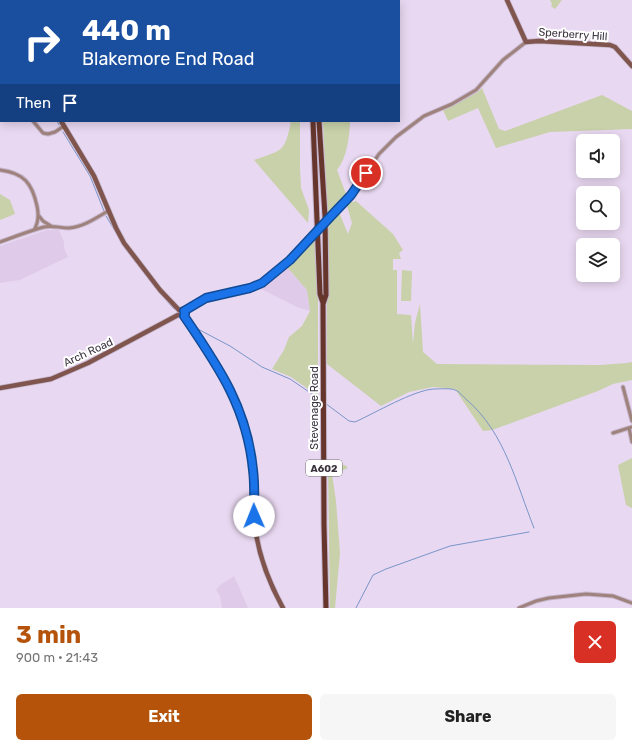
<!DOCTYPE html>
<meta charset="utf-8">
<style>
:root{--surface:#fff;--page:#f6f6f6;--text:#222;--muted:#767676;--accent:#b45309}
body{margin:0;font-family:Rubik,sans-serif;background:var(--page);color:var(--text);height:100vh;display:flex;flex-direction:column;font-size:15px;white-space:nowrap}
*{box-sizing:border-box;margin:0}
p{font-size:13px;color:var(--muted)}
.icon{flex:none;width:22px;height:22px;fill:none;stroke:currentColor;stroke-width:2;stroke-linecap:round;stroke-linejoin:round}
.map{position:relative;height:608px;overflow:hidden}
.drawer{display:flex;flex-direction:column;background:var(--surface);flex:1}
.drawer>*{flex:none}
.guide{position:absolute;left:0px;top:0px;width:400px;height:122px;box-shadow:0 2px 10px #0003;background:#1a4fa0;color:#fff;overflow:hidden}
.buttons{position:absolute;left:576px;top:134px;display:grid;gap:8px}
.buttons a{display:grid;place-items:center;width:44px;height:44px;border-radius:6px;background:var(--surface);box-shadow:0 2px 10px #0003;font-size:20px}
.pin{position:absolute;display:grid;place-items:center;width:34px;height:34px;color:#fff;margin:-17px;border:2px solid #fff;border-radius:50%;box-shadow:0 1px 4px #0007}
.me{position:absolute;width:44px;margin:-22px;rotate:359deg;stroke-linejoin:round;filter:drop-shadow(0 0 3px #0008)}
.turn{display:flex;align-items:center;gap:14px;height:84px;padding:0 16px;font-size:18px}
.turn .icon{width:52px;height:52px;stroke-width:2.5}
.turn b{display:block;font-size:28px;line-height:34px}
.then{display:flex;align-items:center;height:38px;padding:0 16px;background:#0003;gap:8px;font-size:15px}
.round{display:grid;place-items:center;flex:none;width:42px;height:42px;border-radius:6px;background:var(--page)}
.head{display:flex;align-items:center;justify-content:space-between;height:68px;padding:0 16px}
h1{font-size:24px;font-weight:700;line-height:30px;color:var(--accent)}
.primary-button{display:flex;gap:8px;margin-top:auto;padding:8px 16px}
.primary-button a{flex:1;height:46px;border-radius:6px;background:var(--accent);color:#fff;font-size:16px;font-weight:700;line-height:46px;text-align:center}
.primary-button a+a{background:var(--page);color:var(--text)}
.map>svg:first-child{display:block}
.built{fill:#e0cae9}
.green{fill:#c8d1aa}
.lines{fill:none;stroke-linecap:round;stroke-linejoin:round}
.stream{stroke:#7995c9;stroke-width:1}
.street-casing{stroke:#c6b7cd;stroke-width:5}
.secondary-casing{stroke:#c6b7cd;stroke-width:6}
.primary-casing{stroke:#c6b7cd;stroke-width:7}
.street{stroke:#9f827c;stroke-width:3}
.secondary{stroke:#7f554d;stroke-width:4.5}
.primary{stroke:#66362d;stroke-width:5}
.street-bridge-casing{stroke:#c6b7cd;stroke-width:5;stroke-linecap:butt}
.street-bridge{stroke:#9f827c;stroke-width:3}
.route-casing{stroke:#114b97;stroke-width:10}
.route{stroke:#1a73e8;stroke-width:7}
.labels{text-anchor:middle;stroke-width:4;stroke-linejoin:round;paint-order:stroke}
.shield{fill:#fff;stroke:#757077;stroke-width:1}
.shield-label{font-size:10px;font-weight:bold;fill:#3a333d}
.street-label{font-size:11px;fill:#3a333d;stroke:#fff}
</style>
<div class="map">
<svg width="632" height="608" viewBox="0 0 632 608">
<rect width="100%" height="100%" fill="#e9d8f1"/>
<!-- built -->
<path class="built" d="M47 230H59L64 242V248L68 257 20 280 0 283V246Z
M285 265 307 290 310 311 297 307 261 289 263 286 262 284Z
M234 576 248 608H222L220 596 216 590 220 585Z"/>
<!-- green -->
<path class="green" d="M550 0H562L555 9 551 6 552 4Z
M482 88 499 129 505 131 602 95 632 111V129L550 132 496 148 478 108 448 121 443 110 478 92Z
M291 121H300V167L301 188 309 210 308 223 254 160C283 150 285 152 291 121Z
M323 121H349L350 123C349 139 347 157 337 170L346 194 340 202 327 215Z
M0 194 10 200 15 214 0 220Z
M356 201 393 234 403 250 399 253 401 259H393V270H397V314L411 315 413 344 415 323 420 304 423 352 437 364 600 365 627 363 632 362V380L613 384 598 391 533 415 492 430 483 431 455 389 433 387 409 392 381 406 327 364V226L339 212 348 234 352 223 347 206 349 203Z
M316 236 318 293V396L291 377 272 369 284 350 289 337 302 326 310 311 307 290 286 266Z
M402 270 412 271 411 301H401Z
M632 458V508L626 505 618 465Z
M338 465H345L348 468C342 471 339 470 332 474L336 501 340 553 335 608H330L328 467Z"/>
<g class="lines">
<!-- stream -->
<path class="stream" d="M57 121 59 125
M63 132 90 176 104 211
M106 216 115 231
M124 247 158 291 174 309
M194 327 230 346 262 367 290 379 321 400
M325 403 349 421 355 422C375 413 414 390 434 389 438 389 452 388 455 390 459 391 463 397 467 400 505 433 516 483 534 528
M356 608 373 575 386 569 450 546 529 532"/>
<defs>
<path id="street" d="M15 0V1
M31 1 33 0
M0 18H1
M33 121 43 133 48 134 55 132 64 126
M0 170C24 173 32 183 37 206 39 215 39 222 34 230
M332 215 351 195 379 154 396 137 424 116 452 104 476 90 503 60 526 42
M39 216 43 221 51 226
M0 242C14 237 29 231 44 227 52 225 60 228 69 228 83 227 96 218 108 211
M184 311 206 298 250 288 262 283 290 259 313 235
M623 387 632 421
M629 428 632 442
M613 433 632 427
M519 608 536 601 549 598 586 594 613 596 632 603"/>
<path id="secondary" d="M507 0 526 42 539 41 610 45 615 47 632 66
M0 47 1 48
M61 121 94 176 116 228 124 243 160 290 179 310
M179 310 183 309 185 312 184 316
M184 316C212 356 237 392 248 440 254 467 253 489 254 516 256 549 267 579 283 608
M0 388 51 379 88 363 178 315"/>
<path id="primary" d="M298 0V1
M304 0 305 1
M313 121 320 294 323 303
M319 121 325 216 326 295 323 304 324 525 326 608"/>
</defs>
<!-- street casing -->
<use href="#street" class="street-casing"/>
<!-- secondary casing -->
<use href="#secondary" class="secondary-casing"/>
<!-- primary casing -->
<use href="#primary" class="primary-casing"/>
<!-- street -->
<use href="#street" class="street"/>
<!-- secondary -->
<use href="#secondary" class="secondary"/>
<!-- primary -->
<use href="#primary" class="primary"/>
<defs>
<path id="street-bridge" d="M313 235 332 215"/>
</defs>
<!-- street-bridge casing -->
<use href="#street-bridge" class="street-bridge-casing"/>
<!-- street-bridge -->
<use href="#street-bridge" class="street-bridge"/>
</g>
<g class="lines">
<defs>
<path id="route" d="M254 516C254 501 255 485 253 470 247 407 218 366 184 316L185 314 184 311 206 298 250 288 262 283 290 260 332 215 351 195 366 173"/>
</defs>
<!-- route casing -->
<use href="#route" class="route-casing"/>
<!-- route -->
<use href="#route" class="route"/>
</g>
<g class="labels">
<!-- shield labels -->
<rect class="shield" x="306" y="460" width="36" height="16" rx="3"/>
<g class="shield-label">
<text x="324" y="472">A602</text>
</g>
<!-- street labels -->
<g class="street-label">
<text transform="translate(573 34) rotate(4)" y="4">Sperberry Hill</text>
<text transform="translate(88 352) rotate(-25)" y="4">Arch Road</text>
<text transform="translate(314 408) rotate(-90)" y="4">Stevenage Road</text>
</g>
</g>
</svg>
<div class="buttons">
<a><svg class="icon" aria-label="sound" viewBox="0 0 24 24"><path d="M4 9h4l5-4v14l-5-4H4zM17 9q2 3 0 6"/></svg></a>
<a><svg class="icon" aria-label="search" viewBox="0 0 24 24"><circle cx="10" cy="10" r="6"/><path d="M15 15l6 6"/></svg></a>
<a><svg class="icon" aria-label="layers" viewBox="0 0 24 24"><path d="M12 4l9 5-9 5-9-5zM3 14l9 5 9-5"/></svg></a>
</div>
<div class="pin" style="left:366px;top:173px;background:#d93025"><svg class="icon" aria-label="arrive" viewBox="0 0 24 24"><path d="M6 21V4h12l-3 4 3 4H6"/></svg></div>
<svg class="me" style="left:254px;top:516px" viewBox="-20 -20 40 40"><circle r="19" fill="#fff"/><path d="M0-13L10 11 0 6-10 11z" fill="#1a73e8"/></svg>
<div class="guide">
<div class="turn"><svg class="icon" aria-label="right" viewBox="0 0 24 24"><path d="M7 20v-9h11M14 6l5 5-5 5"/></svg><div><b>440 m</b>Blakemore End Road</div></div>
<div class="then">Then<svg class="icon" aria-label="arrive" viewBox="0 0 24 24"><path d="M6 21V4h12l-3 4 3 4H6"/></svg></div>
</div>
</div>
<section class="drawer">
<div class="head"><div><h1>3 min</h1><p>900 m · 21:43</p></div><a class="round" style="background:#d93025;color:#fff"><svg class="icon" aria-label="close" viewBox="0 0 24 24"><path d="M6 6l12 12M18 6L6 18"/></svg></a></div>
<div class="primary-button"><a>Exit</a><a>Share</a></div>
</section>
